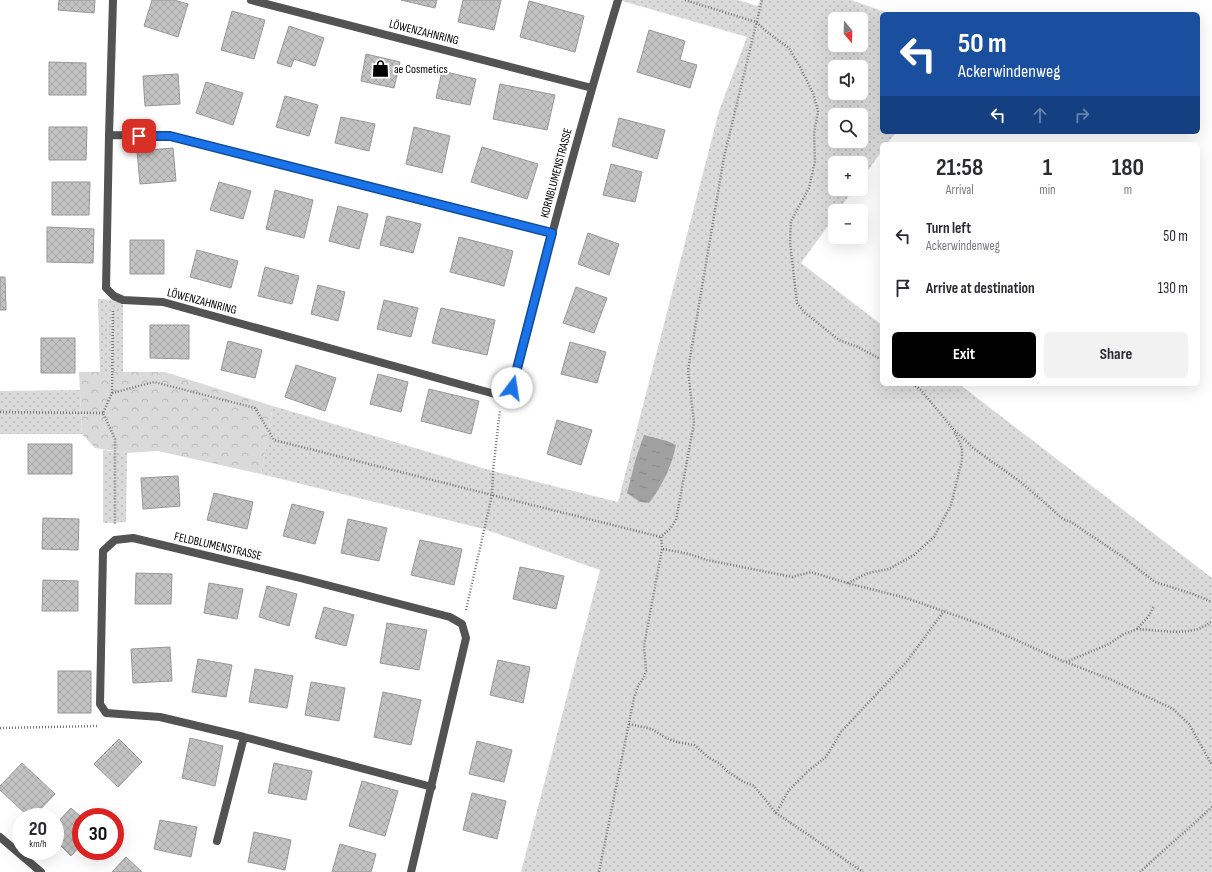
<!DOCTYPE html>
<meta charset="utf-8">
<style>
:root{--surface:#fff;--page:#f2f2f3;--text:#2b2b33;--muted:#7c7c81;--accent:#000}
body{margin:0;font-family:"Sofia Sans Condensed",sans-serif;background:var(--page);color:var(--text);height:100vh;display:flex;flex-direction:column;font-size:15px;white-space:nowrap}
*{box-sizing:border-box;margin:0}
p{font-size:13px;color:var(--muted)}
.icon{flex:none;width:22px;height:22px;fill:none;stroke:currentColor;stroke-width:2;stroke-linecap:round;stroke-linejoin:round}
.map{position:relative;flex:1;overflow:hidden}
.details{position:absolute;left:880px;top:142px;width:320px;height:244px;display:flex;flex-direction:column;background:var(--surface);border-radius:6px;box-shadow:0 4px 16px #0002}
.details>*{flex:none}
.guide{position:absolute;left:880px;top:12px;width:320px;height:122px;border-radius:6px;box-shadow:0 4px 16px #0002;background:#1a4fa0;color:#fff;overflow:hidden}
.needle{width:26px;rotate:161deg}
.fabs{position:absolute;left:828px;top:12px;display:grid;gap:8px}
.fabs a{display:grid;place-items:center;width:40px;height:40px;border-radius:6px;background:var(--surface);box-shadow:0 4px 16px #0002;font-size:20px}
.speed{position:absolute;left:12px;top:808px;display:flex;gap:8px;font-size:20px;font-weight:700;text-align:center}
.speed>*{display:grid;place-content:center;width:52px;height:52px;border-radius:50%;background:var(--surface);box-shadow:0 4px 16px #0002;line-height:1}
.speed small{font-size:10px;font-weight:400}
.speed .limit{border:6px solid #d22;background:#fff;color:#111}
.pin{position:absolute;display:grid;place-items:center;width:34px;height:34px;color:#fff;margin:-17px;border-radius:8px;box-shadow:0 2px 6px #0006}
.me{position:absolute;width:44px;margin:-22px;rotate:14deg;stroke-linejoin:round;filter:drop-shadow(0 0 3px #0008)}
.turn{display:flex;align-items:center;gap:14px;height:84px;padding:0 12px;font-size:18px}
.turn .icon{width:52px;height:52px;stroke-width:2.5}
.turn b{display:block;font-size:28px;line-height:34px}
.lanes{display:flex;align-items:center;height:38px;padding:0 12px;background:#0003;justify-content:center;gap:20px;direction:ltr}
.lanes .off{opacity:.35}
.eta{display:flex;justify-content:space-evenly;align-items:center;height:68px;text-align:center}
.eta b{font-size:24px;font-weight:700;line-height:28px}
.cta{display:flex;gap:8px;margin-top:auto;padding:8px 12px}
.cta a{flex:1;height:46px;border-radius:6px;background:var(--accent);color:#fff;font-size:16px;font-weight:700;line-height:46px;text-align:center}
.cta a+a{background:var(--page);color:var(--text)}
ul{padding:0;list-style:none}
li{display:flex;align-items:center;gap:12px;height:52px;padding:0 12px}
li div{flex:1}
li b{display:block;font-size:15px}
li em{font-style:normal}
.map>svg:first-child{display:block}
.grass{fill:url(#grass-dots);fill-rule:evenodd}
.park{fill:url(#park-crowns)}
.water{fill:url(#water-ripples)}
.building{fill:url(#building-cross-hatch);stroke:#979797}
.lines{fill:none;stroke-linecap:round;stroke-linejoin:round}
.path{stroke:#757575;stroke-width:2.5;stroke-dasharray:1 2;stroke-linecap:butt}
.street{stroke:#535353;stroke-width:8}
.route-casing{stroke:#114b97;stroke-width:10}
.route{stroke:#1a73e8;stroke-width:7}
.labels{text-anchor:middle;stroke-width:4;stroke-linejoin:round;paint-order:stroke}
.street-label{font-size:12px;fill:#000;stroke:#fff}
.poi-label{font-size:12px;fill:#000;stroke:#fff;text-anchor:start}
</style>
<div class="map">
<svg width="1212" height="872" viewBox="0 0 1212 872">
<defs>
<pattern id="grass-dots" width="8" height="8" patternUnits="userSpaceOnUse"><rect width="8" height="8" fill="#dadada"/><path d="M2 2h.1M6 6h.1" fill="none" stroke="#b9b9b9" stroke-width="1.8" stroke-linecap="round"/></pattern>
<pattern id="park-crowns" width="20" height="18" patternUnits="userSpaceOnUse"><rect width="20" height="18" fill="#dadada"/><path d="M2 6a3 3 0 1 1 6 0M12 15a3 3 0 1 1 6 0" fill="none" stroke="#b9b9b9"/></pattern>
<pattern id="water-ripples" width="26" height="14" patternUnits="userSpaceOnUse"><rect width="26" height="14" fill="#a1a1a1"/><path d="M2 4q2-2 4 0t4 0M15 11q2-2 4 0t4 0" fill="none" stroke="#898989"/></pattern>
<pattern id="building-cross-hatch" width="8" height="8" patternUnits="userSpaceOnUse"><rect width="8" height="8" fill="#c3c3c3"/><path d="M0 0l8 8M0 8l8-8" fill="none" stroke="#a6a6a6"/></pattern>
</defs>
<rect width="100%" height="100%" fill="#fff"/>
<!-- grass -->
<path class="grass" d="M619 0H738L758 6 760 0H851L891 14H882V132H896L887 144H882V151L861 180V163H835V189H854L838 211H835V216L801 263 882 325V384H959L1212 578V872H521L600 570 484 529 261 474 273 406 493 471 618 502 719 111 747 37ZM835 19H861V45H835ZM835 67H861V93H835ZM835 115H861V141H835Z
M98 299 123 300V372H100Z
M80 390 82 434H0V391Z
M103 450 127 453 126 522 103 523Z"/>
<!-- park -->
<path class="park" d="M79 372H165L273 406 261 474 158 451 127 453 95 448 82 434Z"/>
<!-- water -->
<path class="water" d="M644 435 667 441 676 445C672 466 662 486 649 503L640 502 627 493 636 458Z"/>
<!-- building -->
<path class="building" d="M59 0H95L94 13 58 10Z
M152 0H174L188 4 178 37 144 26Z
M401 0H437L435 8Z
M463 0H501L494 30 458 22Z
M529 1 584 16 575 52 520 37Z
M232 11 265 20 254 59 221 50Z
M289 26 324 38 315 66 294 59 291 67 277 63Z
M649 30 685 41 680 60 697 65 690 88 637 72Z
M366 54 400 62 394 88 361 81Z
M49 62 86 63V95H49Z
M442 71 476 79 470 105 436 98Z
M178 74 180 104 145 106 143 76Z
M206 82 243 93 233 125 196 113Z
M500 84 555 95 547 130 493 119Z
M285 96 318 105 309 136 276 127Z
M341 117 375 124 369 151 335 143Z
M619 118 665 130 657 159 612 146Z
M49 127H87L86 160H49Z
M414 127 450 136 442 173 406 164Z
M482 147 538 164 527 199 471 182Z
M173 148 176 181 140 184 137 151Z
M611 164 642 172 635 202 603 195Z
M52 182H90L89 215H52Z
M219 182 251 191 243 219 210 210Z
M275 190 313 200 304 238 266 229Z
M338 206 368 214 359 249 329 241Z
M387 216 421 224 413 253 380 245Z
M47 227 94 229 93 263 47 262Z
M588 233 619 244 609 275 578 264Z
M459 237 513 251 504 286 450 272Z
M130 240H164V274H130Z
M197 250 238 261 231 288 190 277Z
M265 267 299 276 292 304 258 296Z
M0 277H5L6 310H0Z
M318 285 345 292 338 321 311 314Z
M576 287 607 298 594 333 563 323Z
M384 300 418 308 411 337 377 329Z
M441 308 495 320 487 355 432 343Z
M150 325H189V359L150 358Z
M41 338H75V373H41Z
M228 341 262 350 255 378 221 370Z
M570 342 606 352 597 383 561 374Z
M296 365 336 378 325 411 285 397Z
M378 374 408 382 401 412 370 404Z
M429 389 479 401 471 434 421 421Z
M557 420 592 430 581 465 547 454Z
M28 444H72V474H28Z
M178 476 180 506 143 509 141 478Z
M214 493 253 502 247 529 207 520Z
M292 504 324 512 315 544 283 536Z
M43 518 79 519 78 550 42 549Z
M348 519 387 528 379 561 341 553Z
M420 540 462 549 454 585 411 575Z
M520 567 564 576 556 609 513 599Z
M136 573 172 574 171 604H135Z
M43 580 78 581V611H42Z
M209 583 243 589 237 619 204 613Z
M267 586 297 594 289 626 259 617Z
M324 607 354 615 346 646 315 638Z
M387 623 427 630 419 670 380 663Z
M170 647 172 681 133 683 131 649Z
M198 659 232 665 226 697 192 692Z
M498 660 530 667 523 703 490 695Z
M255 669 293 676 287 708 249 702Z
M58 671H91V713H58Z
M311 682 345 688 339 721 305 715Z
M383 692 421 700 411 745 374 737Z
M190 738 223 746 215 786 182 778Z
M119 739 142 762 118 787 94 764Z
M477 741 512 750 504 782 469 774Z
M22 763 55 794 33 817H29L0 790V786Z
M274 763 312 771 306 800 268 793Z
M362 781 398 791 385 836 349 826Z
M472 793 506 801 497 839 463 830Z
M71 808 81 817V845L71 856 55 840V825Z
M160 820 197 827 191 857 154 849Z
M254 832 291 840 285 870 248 862Z
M340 844 376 854 371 872H332Z
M126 857 142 872H112Z"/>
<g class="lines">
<!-- path -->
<path class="path" d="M685 0 756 22 767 32 789 48 800 67 813 93 818 111 814 134 815 161 809 188 791 221 790 242 797 303 804 312 839 340 858 347 882 360
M113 311 112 393 103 413 115 439V525
M913 384 921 390 953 429 973 448 1022 483 1063 519 1071 522 1123 557 1155 582 1193 594 1212 602
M112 393 154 382 255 408 274 440 492 495 661 537
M0 412 103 413
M663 549 689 554 707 560 792 577 811 572 847 583 906 598 983 625 1058 659 1112 680 1173 709 1189 724 1212 765
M848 583 868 573 889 569 914 555 934 537 951 505 962 460V448L954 431
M466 610 492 495 493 471 500 410
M1137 629C1161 630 1193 638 1212 621
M1066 662 1109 644 1122 635 1137 629 1148 617 1154 606
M629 724 652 729 666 738 677 742 694 745 709 758 719 763 728 772 744 782 754 786 776 813 863 872
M0 728 97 726V725
M776 813 789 790 808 771 826 757 841 732 908 660 944 611
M599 872 634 698 638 686 644 677 646 671 644 646 662 549 661 537 670 529 676 520 694 423 688 370 724 157 762 0
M1140 872 1212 807"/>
<!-- street -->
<path class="street" d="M113 0 109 135 106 288 114 296 123 300 163 302 502 396 512 388C545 258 579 129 618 0
M251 0 592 88
M109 135 170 136 552 233
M0 837 41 872
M217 841 244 737
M411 872 466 638 462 624 450 617 300 578 133 538 115 540 103 551 100 704 106 713 160 717 244 737 432 787"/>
</g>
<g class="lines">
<defs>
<path id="route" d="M139 136H170L552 233 512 388"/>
</defs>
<!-- route casing -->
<use href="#route" class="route-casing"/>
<!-- route -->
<use href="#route" class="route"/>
</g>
<!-- icons -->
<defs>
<symbol id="shop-bare" viewBox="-9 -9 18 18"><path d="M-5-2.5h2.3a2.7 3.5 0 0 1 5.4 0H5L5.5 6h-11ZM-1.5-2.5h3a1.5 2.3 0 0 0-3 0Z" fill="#000" stroke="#fff" stroke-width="2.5" paint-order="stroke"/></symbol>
</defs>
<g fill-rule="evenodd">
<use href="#shop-bare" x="368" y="56" width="25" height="25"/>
</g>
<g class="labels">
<!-- street labels -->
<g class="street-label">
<text transform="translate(424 32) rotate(14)" y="4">LÖWENZAHNRING</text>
<text transform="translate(556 173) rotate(-75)" y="4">KORNBLUMENSTRASSE</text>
<text transform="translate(202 301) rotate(15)" y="4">LÖWENZAHNRING</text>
<text transform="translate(218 546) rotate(13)" y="4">FELDBLUMENSTRASSE</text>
</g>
<!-- poi labels -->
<g class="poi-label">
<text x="394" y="73">ae Cosmetics</text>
</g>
</g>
</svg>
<div class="fabs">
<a><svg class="needle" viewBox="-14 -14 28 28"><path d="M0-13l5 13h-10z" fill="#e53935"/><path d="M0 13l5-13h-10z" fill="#7c7c81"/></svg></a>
<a><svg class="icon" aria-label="sound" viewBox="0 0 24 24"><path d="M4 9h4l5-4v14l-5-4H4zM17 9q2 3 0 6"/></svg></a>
<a><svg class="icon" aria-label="search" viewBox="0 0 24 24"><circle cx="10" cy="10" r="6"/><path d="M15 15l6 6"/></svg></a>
<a>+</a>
<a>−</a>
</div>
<div class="speed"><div>20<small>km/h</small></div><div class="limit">30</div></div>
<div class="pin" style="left:139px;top:136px;background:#d93025"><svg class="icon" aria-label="arrive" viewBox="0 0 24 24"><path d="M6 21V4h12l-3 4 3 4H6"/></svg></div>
<svg class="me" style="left:512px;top:388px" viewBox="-20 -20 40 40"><circle r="19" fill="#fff"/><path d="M0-13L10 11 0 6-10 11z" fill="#1a73e8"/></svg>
<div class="guide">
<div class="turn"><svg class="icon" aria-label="left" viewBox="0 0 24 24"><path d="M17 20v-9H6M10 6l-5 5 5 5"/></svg><div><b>50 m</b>Ackerwindenweg</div></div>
<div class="lanes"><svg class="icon" aria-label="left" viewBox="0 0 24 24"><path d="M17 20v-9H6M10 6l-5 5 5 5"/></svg><svg class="icon off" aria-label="ahead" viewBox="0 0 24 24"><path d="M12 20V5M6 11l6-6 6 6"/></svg><svg class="icon off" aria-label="right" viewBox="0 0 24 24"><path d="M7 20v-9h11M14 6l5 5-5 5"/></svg></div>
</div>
<section class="details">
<div class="eta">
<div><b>21:58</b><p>Arrival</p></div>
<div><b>1</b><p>min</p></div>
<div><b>180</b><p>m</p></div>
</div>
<ul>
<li><svg class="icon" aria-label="left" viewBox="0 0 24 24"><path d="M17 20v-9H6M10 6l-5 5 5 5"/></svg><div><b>Turn left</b><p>Ackerwindenweg</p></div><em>50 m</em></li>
<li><svg class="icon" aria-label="arrive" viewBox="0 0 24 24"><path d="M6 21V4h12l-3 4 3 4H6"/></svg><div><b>Arrive at destination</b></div><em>130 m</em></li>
</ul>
<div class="cta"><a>Exit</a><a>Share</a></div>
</section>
</div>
